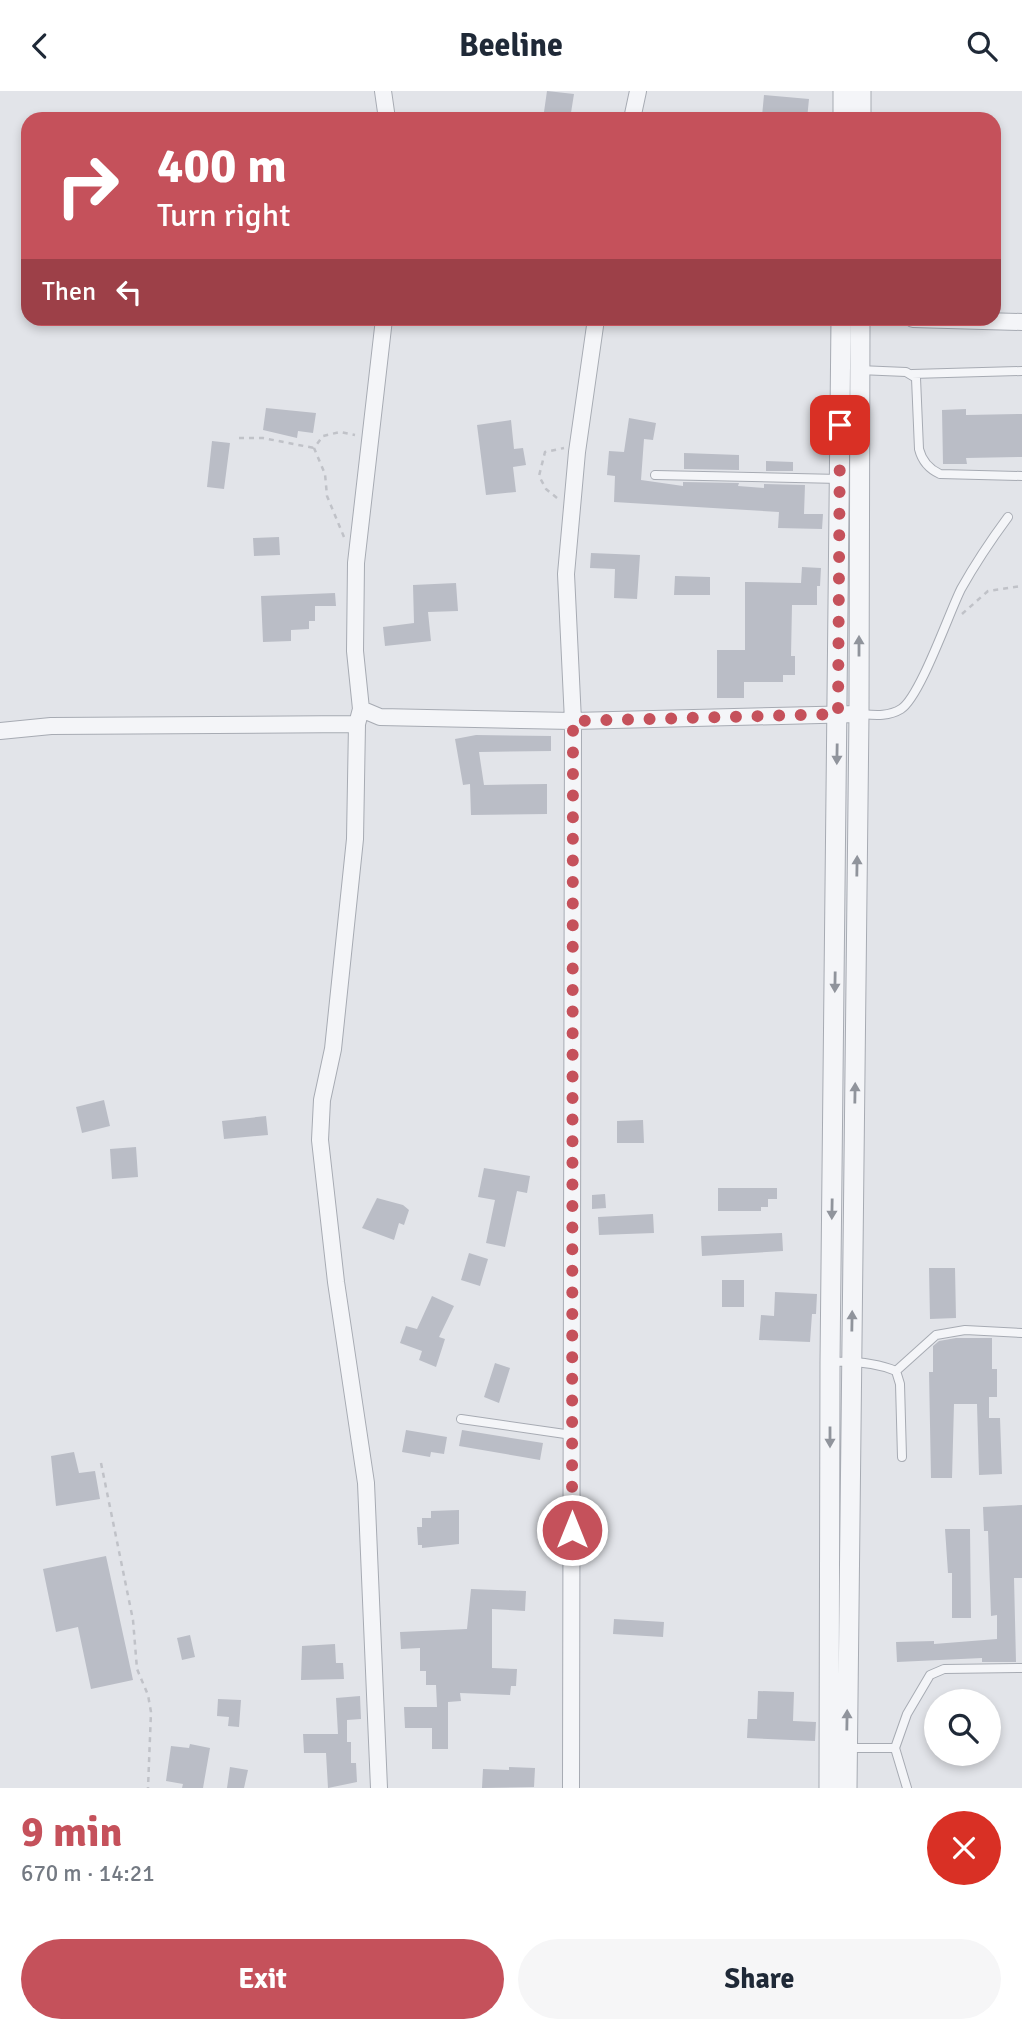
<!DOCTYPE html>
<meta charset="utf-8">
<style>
:root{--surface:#fff;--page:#f6f6f7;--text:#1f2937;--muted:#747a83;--accent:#c5515b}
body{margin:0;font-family:Signika,sans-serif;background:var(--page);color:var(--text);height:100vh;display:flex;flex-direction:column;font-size:26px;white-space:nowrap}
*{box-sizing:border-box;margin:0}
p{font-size:23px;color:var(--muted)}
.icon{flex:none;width:38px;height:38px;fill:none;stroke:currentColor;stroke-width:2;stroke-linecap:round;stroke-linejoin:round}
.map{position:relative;height:1697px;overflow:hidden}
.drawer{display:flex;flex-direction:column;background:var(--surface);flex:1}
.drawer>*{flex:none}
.top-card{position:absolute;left:21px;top:21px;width:980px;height:214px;border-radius:21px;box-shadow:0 4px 10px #0003;background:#c5515b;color:#fff;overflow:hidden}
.fabs{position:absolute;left:924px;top:1598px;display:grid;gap:14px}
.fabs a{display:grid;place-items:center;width:77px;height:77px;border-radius:50%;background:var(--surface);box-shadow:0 4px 10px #0003;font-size:35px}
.pin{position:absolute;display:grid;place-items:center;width:60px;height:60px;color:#fff;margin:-30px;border-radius:14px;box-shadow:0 4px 10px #0006}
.me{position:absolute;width:77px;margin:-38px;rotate:0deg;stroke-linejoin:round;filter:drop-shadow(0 0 5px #0008)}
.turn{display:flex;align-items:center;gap:24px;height:147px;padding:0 21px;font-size:32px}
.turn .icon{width:91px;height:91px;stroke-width:2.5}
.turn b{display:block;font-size:49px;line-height:60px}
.then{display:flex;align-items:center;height:66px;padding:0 21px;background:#0003;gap:14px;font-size:26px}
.round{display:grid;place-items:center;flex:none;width:74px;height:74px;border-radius:37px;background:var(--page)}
.headline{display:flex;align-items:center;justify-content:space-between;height:119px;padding:0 21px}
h1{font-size:42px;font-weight:800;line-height:52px;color:var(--accent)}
.button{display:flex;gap:14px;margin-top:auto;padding:14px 21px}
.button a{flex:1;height:80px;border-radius:42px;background:var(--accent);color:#fff;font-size:28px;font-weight:800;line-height:80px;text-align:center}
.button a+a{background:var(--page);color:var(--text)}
header{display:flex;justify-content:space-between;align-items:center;height:91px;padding:0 21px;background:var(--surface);font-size:32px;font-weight:800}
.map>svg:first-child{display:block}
.building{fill:#babdc6}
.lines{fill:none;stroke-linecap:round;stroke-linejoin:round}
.service-casing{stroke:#a7abb3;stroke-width:10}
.minor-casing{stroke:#a7abb3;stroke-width:18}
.tertiary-casing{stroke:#a7abb3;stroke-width:21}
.path{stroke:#c0c2c8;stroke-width:2.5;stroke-dasharray:5 5;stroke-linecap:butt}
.service{stroke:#f4f5f8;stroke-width:8}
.minor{stroke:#f4f5f8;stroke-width:16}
.tertiary{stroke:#f4f5f8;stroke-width:19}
.oneway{fill:#90949c}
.route{stroke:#c5515b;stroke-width:12;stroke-dasharray:0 21.6}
</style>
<header><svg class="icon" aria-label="back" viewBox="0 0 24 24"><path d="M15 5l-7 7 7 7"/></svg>Beeline<svg class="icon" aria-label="search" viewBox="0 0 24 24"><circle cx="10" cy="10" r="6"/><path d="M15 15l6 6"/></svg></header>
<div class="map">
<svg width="1022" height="1697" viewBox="0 0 1022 1697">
<rect width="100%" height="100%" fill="#e2e4e9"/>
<!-- building -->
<path class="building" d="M547 0 574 3 570 28H543Z
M764 4 809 8 807 28 762 25Z
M266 317 316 322 313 342 298 340 297 347 263 339Z
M966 318V324L1022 323V366L966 367 967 373H943L942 319Z
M629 327 656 332 653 349 644 348 641 389 683 395V391L739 392 738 395 764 397V393L805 394 804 423H823L822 438 778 437 779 421 614 411 615 385 607 384 609 360 624 361Z
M511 329 514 358 523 357 526 374 513 376 516 401 486 404 477 334Z
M212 350 230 352 224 398 207 396Z
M684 362 739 364V379L684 378Z
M766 370 793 371V380H766Z
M279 446 280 464 254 465 253 447Z
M591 462 640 464 637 508 614 507 615 478 590 477Z
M802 476 821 477 820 495H817V514H792L791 565H795V584H783V591H744V607H717V559H745V491L801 492Z
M675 485 710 486V504H674Z
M456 492 458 520 428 521 431 550 385 555 383 536 414 532 413 494Z
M335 502 336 515H315V530H309V538L291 539V550L263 551 261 505Z
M476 644 551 645V660L479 661 484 694 547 693V723L471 724 470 693 463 694 455 648Z
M104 1009 110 1035 82 1042 76 1016Z
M266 1025 268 1044 224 1048 222 1030Z
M643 1029 644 1052H617V1030Z
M136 1056 138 1086 112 1088 110 1058Z
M484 1077 530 1085 527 1102 517 1100 505 1156 486 1152 495 1109 478 1106Z
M718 1097H777V1108H768V1116H761V1120H718Z
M605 1103 606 1117 592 1118V1104Z
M377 1107 403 1114 409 1119 404 1134 399 1132 394 1149 362 1137Z
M653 1123 654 1142 599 1144 598 1126Z
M782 1142 783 1160 702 1165 701 1145Z
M469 1162 488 1168 480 1195 461 1189Z
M929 1177H955L956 1227 930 1228Z
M722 1189H744V1216H722Z
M775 1201 817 1203 816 1223H812L810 1251 759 1249 761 1224 774 1225Z
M432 1205 454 1215 439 1246 445 1248 436 1276 419 1269 422 1260 400 1252 406 1235 417 1238Z
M956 1247H992V1278H997V1306H989V1327H1000L1002 1383 979 1384 977 1313H954L952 1387H931L929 1281H933V1255L939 1250Z
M495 1272 510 1277 499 1312 484 1306Z
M406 1339 447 1346 444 1363 431 1361 430 1366 402 1361Z
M462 1339 543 1352 540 1369 459 1355Z
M74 1361 79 1382 95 1380 100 1408 56 1415 51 1365Z
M1022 1414V1487H1014L1016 1571H982V1567L897 1571 896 1551 934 1550V1553L997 1548V1524L991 1525 988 1440H984L983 1416Z
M459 1419V1453L422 1457V1454H418L417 1436H422V1427H431V1420Z
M945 1438H970L971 1527H952V1482H948Z
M106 1465 133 1589 91 1598 78 1536 56 1541 43 1478Z
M471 1498 526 1500 525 1520 492 1518V1577L517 1578 516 1595H511L510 1604 460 1602 461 1610 448 1611V1658H432V1637H405L404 1616H437L436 1594H426V1580H420V1557L401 1558 400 1541 467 1538Z
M614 1528 664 1531 663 1546 613 1543Z
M190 1544 195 1566 182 1569 177 1547Z
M335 1553 336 1572H343L344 1588 301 1589 302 1555Z
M758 1600 794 1601 793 1630 816 1631 815 1650 747 1647 748 1628H757Z
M360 1605 361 1628 347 1629V1651H351V1672H356L357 1691 328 1697 326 1662H304L303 1643H338L336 1607Z
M218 1608 241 1609 239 1636 228 1635 229 1626 217 1625Z
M190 1653 210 1657 203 1697H182L183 1693 166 1690 171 1655 189 1657Z
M230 1676 248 1679 244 1697H227Z
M509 1676 535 1677 534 1696 482 1697 483 1678 509 1679Z"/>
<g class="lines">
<defs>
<path id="service" d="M859 279 906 281 916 287 919 358C922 370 929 378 940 383L1022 385
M912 283 1022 280
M655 384 840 388
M859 623C874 624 888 626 901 618 920 606 949 522 961 498 975 473 991 449 1008 426
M830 1271C852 1270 875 1271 896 1280L900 1293 902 1366
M896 1280 936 1244 965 1239 1022 1242
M461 1328 572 1344
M847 1657H895
M907 1697 895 1657 907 1623 930 1584 944 1578 1022 1577"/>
<path id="minor" d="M383 0 387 28
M632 28 638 0
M384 228 356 472 355 560 361 618 380 626 573 630 859 623
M913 228 1022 231
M361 618 357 633 355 748 333 958 322 1009 320 1049 336 1191 366 1392 379 1697
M0 640 51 635 357 633
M571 1697 573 630 566 483 577 361 596 228"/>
<path id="tertiary" d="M843 28V0
M861 28V0
M829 1697 830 1271 841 228
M847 1697 859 623 860 228"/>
</defs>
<!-- service casing -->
<use href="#service" class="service-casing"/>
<!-- minor casing -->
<use href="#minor" class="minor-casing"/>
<!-- tertiary casing -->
<use href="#tertiary" class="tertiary-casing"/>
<!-- path -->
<path class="path" d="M239 347H263L314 357
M557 407 546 398 539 385 545 361 564 357
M344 446 327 405 325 383 314 357 323 345 340 341 355 344
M962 523 988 500 1022 495
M101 1372 133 1529 137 1578 148 1604 151 1621 148 1697"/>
<!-- service -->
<use href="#service" class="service"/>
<!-- minor -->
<use href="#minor" class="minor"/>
<!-- tertiary -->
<use href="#tertiary" class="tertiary"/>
</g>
<!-- one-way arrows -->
<defs><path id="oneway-solid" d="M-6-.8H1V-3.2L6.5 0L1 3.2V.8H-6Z" transform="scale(1.75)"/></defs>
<g class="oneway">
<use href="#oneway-solid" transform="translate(859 555) rotate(-90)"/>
<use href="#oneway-solid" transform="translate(837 663) rotate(91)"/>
<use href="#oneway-solid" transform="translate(857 775) rotate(-89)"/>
<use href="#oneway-solid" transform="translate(835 891) rotate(91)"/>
<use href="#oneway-solid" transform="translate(855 1002) rotate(-89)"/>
<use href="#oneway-solid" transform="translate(832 1118) rotate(91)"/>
<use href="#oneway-solid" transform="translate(852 1230) rotate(-89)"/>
<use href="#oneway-solid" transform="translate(830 1346) rotate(90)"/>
<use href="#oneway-solid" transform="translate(847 1629) rotate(-89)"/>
</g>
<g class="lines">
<!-- route -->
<path class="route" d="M572 1439 573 630 838 623 840 334"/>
</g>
</svg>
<div class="fabs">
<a><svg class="icon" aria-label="search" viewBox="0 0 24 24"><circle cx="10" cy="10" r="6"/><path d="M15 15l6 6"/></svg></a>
</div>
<div class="pin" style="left:840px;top:334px;background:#d93025"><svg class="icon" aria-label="arrive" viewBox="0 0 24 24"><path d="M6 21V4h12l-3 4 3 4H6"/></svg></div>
<svg class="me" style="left:572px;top:1439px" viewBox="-20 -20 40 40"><circle r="17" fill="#c5515b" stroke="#fff" stroke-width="3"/><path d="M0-11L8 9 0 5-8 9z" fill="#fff"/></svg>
<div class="top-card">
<div class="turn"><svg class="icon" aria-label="right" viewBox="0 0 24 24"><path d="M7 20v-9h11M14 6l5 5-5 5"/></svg><div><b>400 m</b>Turn right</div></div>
<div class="then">Then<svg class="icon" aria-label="left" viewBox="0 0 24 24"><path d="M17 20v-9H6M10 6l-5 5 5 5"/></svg></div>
</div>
</div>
<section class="drawer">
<div class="headline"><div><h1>9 min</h1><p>670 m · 14:21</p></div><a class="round" style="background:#d93025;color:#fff"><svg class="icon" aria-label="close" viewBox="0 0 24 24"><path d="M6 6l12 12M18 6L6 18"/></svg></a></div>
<div class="button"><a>Exit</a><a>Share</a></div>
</section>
